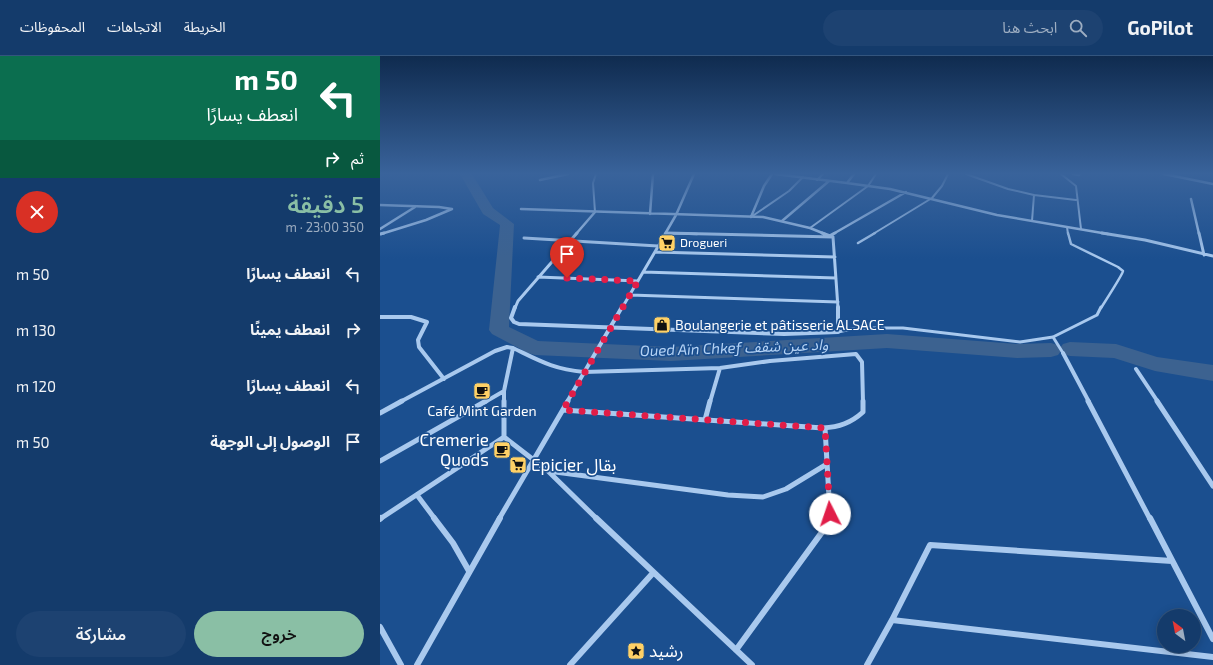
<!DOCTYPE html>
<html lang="ar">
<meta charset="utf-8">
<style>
:root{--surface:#143b6b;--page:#1d4271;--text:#f1f3f6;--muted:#9dadc1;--line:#33557e;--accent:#8abfa5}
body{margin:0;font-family:"Exo 2","Noto Sans Arabic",sans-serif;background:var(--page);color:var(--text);direction:rtl;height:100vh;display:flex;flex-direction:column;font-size:15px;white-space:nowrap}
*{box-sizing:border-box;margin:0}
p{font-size:13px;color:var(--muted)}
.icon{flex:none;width:22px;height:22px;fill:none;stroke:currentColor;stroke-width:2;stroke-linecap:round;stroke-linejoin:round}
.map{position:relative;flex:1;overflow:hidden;direction:ltr}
.details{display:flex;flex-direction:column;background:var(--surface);width:380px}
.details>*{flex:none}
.banner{background:#0b6e4f;color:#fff;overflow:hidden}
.needle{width:26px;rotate:328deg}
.buttons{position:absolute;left:777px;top:553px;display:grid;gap:8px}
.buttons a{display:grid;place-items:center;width:44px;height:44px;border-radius:50%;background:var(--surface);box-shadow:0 2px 10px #0003,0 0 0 1px var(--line);font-size:20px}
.pin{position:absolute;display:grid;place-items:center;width:34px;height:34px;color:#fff;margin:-41px -17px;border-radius:50% 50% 50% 0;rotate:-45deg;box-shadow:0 0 4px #0007}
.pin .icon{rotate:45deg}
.me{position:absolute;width:44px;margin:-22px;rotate:356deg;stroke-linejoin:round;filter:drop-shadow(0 0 3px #0008)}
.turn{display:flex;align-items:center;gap:14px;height:84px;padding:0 16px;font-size:18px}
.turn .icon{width:52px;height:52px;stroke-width:2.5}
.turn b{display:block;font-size:28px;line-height:34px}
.then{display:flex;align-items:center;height:38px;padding:0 16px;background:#0003;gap:8px;font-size:15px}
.round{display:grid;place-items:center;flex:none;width:42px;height:42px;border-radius:21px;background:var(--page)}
.head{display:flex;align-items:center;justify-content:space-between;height:68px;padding:0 16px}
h1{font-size:24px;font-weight:600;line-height:30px;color:var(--accent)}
.action{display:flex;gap:8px;margin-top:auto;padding:8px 16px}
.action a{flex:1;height:46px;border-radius:24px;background:var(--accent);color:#111;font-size:16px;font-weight:600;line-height:46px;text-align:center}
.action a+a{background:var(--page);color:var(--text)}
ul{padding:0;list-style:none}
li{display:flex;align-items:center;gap:12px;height:56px;padding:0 16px}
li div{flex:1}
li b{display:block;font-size:15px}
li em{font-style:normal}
header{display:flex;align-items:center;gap:24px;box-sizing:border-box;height:56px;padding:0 20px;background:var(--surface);border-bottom:1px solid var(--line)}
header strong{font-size:19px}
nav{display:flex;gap:22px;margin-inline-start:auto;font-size:14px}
.search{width:280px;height:36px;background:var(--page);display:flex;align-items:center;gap:10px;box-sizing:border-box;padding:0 14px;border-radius:22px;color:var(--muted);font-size:15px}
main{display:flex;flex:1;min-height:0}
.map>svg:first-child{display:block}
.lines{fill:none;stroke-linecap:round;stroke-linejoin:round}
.river{fill:#3c6290;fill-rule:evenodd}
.service-far2{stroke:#a9c9ee;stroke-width:2}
.service-far1{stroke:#a9c9ee;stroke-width:2.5}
.service{stroke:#a9c9ee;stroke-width:3}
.minor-far4{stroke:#a9c9ee;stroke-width:2.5}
.minor-far3{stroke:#a9c9ee;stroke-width:3}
.minor-far2{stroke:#a9c9ee;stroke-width:4}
.minor-far1{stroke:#a9c9ee;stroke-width:5}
.minor{stroke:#a9c9ee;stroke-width:6}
.route{stroke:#e11d48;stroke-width:7;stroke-dasharray:0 12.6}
.labels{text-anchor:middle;stroke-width:3.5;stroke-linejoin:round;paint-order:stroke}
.far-poi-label{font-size:12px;fill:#fff;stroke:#1b4f8f;text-anchor:start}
.poi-label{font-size:14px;fill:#fff;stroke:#1b4f8f;text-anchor:start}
.water-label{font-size:15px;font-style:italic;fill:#b5d3f5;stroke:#1b4f8f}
.near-poi-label{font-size:17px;fill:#fff;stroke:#1b4f8f;text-anchor:start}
</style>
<header>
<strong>GoPilot</strong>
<div class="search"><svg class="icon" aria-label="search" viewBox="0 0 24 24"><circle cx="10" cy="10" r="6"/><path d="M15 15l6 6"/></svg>ابحث هنا</div>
<nav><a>الخريطة</a><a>الاتجاهات</a><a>المحفوظات</a></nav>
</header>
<main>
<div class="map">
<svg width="833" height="609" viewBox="0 0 833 609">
<rect width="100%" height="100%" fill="#1b4f8f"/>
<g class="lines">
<!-- river -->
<path class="river" d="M80 118H92L113 152 134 168 129 271 158 285 291 291 507 278 637 288 671 287 678 289 680 292 683 288 690 286 736 288 777 301 833 309V325L775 315 734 302 690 300 683 298 681 295 678 299 671 301 637 302 507 292 291 305 155 299 148 297 112 278 109 274 120 169 103 158Z"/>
<!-- service-far2 -->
<path class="service-far2" d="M586 118 628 133 654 139
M681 118 696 130 701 173
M437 124 443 118
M215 156 213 127 216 118
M371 161 409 135 423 121
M652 165 654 139 696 144
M687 171 688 178
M430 172 488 130 496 118
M493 178 552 142 562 130 568 118"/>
<!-- service-far1 -->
<path class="service-far1" d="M688 177 691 188 738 211 743 215C743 218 724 247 721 252
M478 187 495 177"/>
<!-- service -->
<path class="service" d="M458 276 476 272H523L640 286 673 281 717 259 721 251
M673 281 683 297"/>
<!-- minor-far4 -->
<path class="minor-far4" d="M395 118 467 127
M474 118 467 127 510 133 617 159 728 178
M693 118 699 119
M784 118 833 128
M160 124 188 118
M811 143 819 178
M0 149 59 151 72 153 46 164 1 178
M141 153 383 161 430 172 445 178
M270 158 273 118
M371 161 384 130 392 118
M402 165 449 125
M0 173 35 151
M286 177 317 178
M196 178 215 156
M285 178 296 159 314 118
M453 178 526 136"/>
<!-- minor-far3 -->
<path class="minor-far3" d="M286 177 453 181
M442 177 453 181
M722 177 765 184 833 200
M819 177 824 199
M0 178 4 177
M451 179 455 177
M453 181 458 252
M144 182 278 190
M275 196 455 201
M263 216 456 222
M158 221 258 225
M250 239 458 246
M135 252 138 245 197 177
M242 252 286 177"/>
<!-- minor-far2 -->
<path class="minor-far2" d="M135 251 131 262 134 266 139 268 404 278 458 276V251
M0 261H31L47 266 38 284 39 291 64 323
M133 292C160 305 173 313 204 316L340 312 390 305 476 298 482 306 483 346
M683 297 709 346
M756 313 778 346
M20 346 115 295 127 291 133 292 124 335V346
M105 346 124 335
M187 346 242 251
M330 346 340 312"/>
<!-- minor-far1 -->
<path class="minor-far1" d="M124 345V381L168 415 217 463
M708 345 770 463
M777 345 833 430
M183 354 443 372C459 371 471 367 483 356V345
M0 357 22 345
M325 364 330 345
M445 372 450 458 448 463
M0 405 106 345
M168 415 348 439 383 441 406 433 447 408
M37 439 55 463
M0 463 124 381
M119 463 188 345"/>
<!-- minor -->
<path class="minor" d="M54 462 73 487 89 515
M216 462 372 609
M770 462 833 583
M0 463 1 462
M512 564 833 601
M0 571 21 609
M356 594 445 472 449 462
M37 609 120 462
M190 609 273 517
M487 609 512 564 550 489 792 505"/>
</g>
<!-- sky -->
<linearGradient id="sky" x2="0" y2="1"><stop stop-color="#0f2b4f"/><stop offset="0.58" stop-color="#39639b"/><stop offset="1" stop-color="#39639b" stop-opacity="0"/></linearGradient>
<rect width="833" height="203" fill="url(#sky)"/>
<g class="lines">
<!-- route -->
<path class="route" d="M187 222 258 225 183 354 445 372 450 458"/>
</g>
<!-- icons -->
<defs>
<symbol id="supermarket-square" viewBox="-11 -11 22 22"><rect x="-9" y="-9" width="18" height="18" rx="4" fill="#ffd166" stroke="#1b4f8f"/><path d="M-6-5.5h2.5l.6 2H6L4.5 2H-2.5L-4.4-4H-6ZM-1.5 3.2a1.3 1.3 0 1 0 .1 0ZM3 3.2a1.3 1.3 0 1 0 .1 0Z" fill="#111"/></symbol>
<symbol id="shop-square" viewBox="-11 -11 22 22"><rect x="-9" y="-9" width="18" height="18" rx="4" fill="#ffd166" stroke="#1b4f8f"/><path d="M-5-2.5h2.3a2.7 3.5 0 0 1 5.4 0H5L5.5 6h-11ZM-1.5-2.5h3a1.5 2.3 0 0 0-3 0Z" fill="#111"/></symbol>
<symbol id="cafe-square" viewBox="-11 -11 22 22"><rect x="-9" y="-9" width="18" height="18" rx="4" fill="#ffd166" stroke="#1b4f8f"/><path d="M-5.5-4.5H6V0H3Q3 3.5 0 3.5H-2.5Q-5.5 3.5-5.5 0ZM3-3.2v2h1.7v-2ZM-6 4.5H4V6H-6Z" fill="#111"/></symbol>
<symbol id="sight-square" viewBox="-11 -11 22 22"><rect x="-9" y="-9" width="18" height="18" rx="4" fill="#ffd166" stroke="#1b4f8f"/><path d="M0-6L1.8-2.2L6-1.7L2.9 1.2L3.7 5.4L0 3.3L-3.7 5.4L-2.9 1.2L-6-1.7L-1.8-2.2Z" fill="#111"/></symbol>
</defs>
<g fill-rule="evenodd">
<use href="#supermarket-square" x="277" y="177" width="20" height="20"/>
<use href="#shop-square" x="272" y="259" width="20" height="20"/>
<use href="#cafe-square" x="92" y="325" width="20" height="20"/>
<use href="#cafe-square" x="112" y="384" width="20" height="20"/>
<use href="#supermarket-square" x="128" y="399" width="20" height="20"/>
<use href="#sight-square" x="246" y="585" width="20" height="20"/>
</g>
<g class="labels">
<!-- far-poi labels -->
<g class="far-poi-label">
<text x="300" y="191">Drogueri</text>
</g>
<!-- poi labels -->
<g class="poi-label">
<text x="295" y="274">Boulangerie et pâtisserie ALSACE</text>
<text x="102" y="360" text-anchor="middle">Café Mint Garden</text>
</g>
<!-- water labels -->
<g class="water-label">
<text transform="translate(354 292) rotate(-2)" y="5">Oued Aïn Chkef واد عين شقف</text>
</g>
<!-- near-poi labels -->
<g class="near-poi-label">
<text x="109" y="390" text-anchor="end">Cremerie<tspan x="109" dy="20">Quods</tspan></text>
<text x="151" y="415">Epicier بقال</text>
<text x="269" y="601">رشيد</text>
</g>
</g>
</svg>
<div class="buttons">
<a><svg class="needle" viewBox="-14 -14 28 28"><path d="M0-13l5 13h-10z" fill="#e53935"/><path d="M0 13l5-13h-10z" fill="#9dadc1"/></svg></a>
</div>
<div class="pin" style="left:187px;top:222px;background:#d93025"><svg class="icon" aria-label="arrive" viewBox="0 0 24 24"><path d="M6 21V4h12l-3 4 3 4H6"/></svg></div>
<svg class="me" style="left:450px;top:458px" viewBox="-20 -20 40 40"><circle r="19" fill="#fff"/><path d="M0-13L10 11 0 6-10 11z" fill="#e11d48"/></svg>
</div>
<section class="details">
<div class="banner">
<div class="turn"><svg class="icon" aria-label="left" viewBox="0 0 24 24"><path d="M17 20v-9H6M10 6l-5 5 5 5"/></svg><div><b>50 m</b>انعطف يسارًا</div></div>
<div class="then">ثم<svg class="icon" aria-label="right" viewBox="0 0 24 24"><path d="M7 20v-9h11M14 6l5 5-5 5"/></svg></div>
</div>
<div class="head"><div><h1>5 دقيقة</h1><p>350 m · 23:00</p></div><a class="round" style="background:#d93025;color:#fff"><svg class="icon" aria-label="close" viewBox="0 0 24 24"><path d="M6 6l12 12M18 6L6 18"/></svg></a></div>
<ul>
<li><svg class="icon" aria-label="left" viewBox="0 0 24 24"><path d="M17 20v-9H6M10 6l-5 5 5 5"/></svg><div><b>انعطف يسارًا</b></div><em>50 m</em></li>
<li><svg class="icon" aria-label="right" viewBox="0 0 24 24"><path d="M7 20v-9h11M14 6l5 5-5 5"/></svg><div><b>انعطف يمينًا</b></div><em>130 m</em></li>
<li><svg class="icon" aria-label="left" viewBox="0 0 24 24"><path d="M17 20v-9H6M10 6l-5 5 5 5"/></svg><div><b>انعطف يسارًا</b></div><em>120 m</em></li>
<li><svg class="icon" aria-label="arrive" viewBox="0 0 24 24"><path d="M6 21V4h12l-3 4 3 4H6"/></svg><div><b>الوصول إلى الوجهة</b></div><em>50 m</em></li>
</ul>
<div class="action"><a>خروج</a><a>مشاركة</a></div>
</section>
</main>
